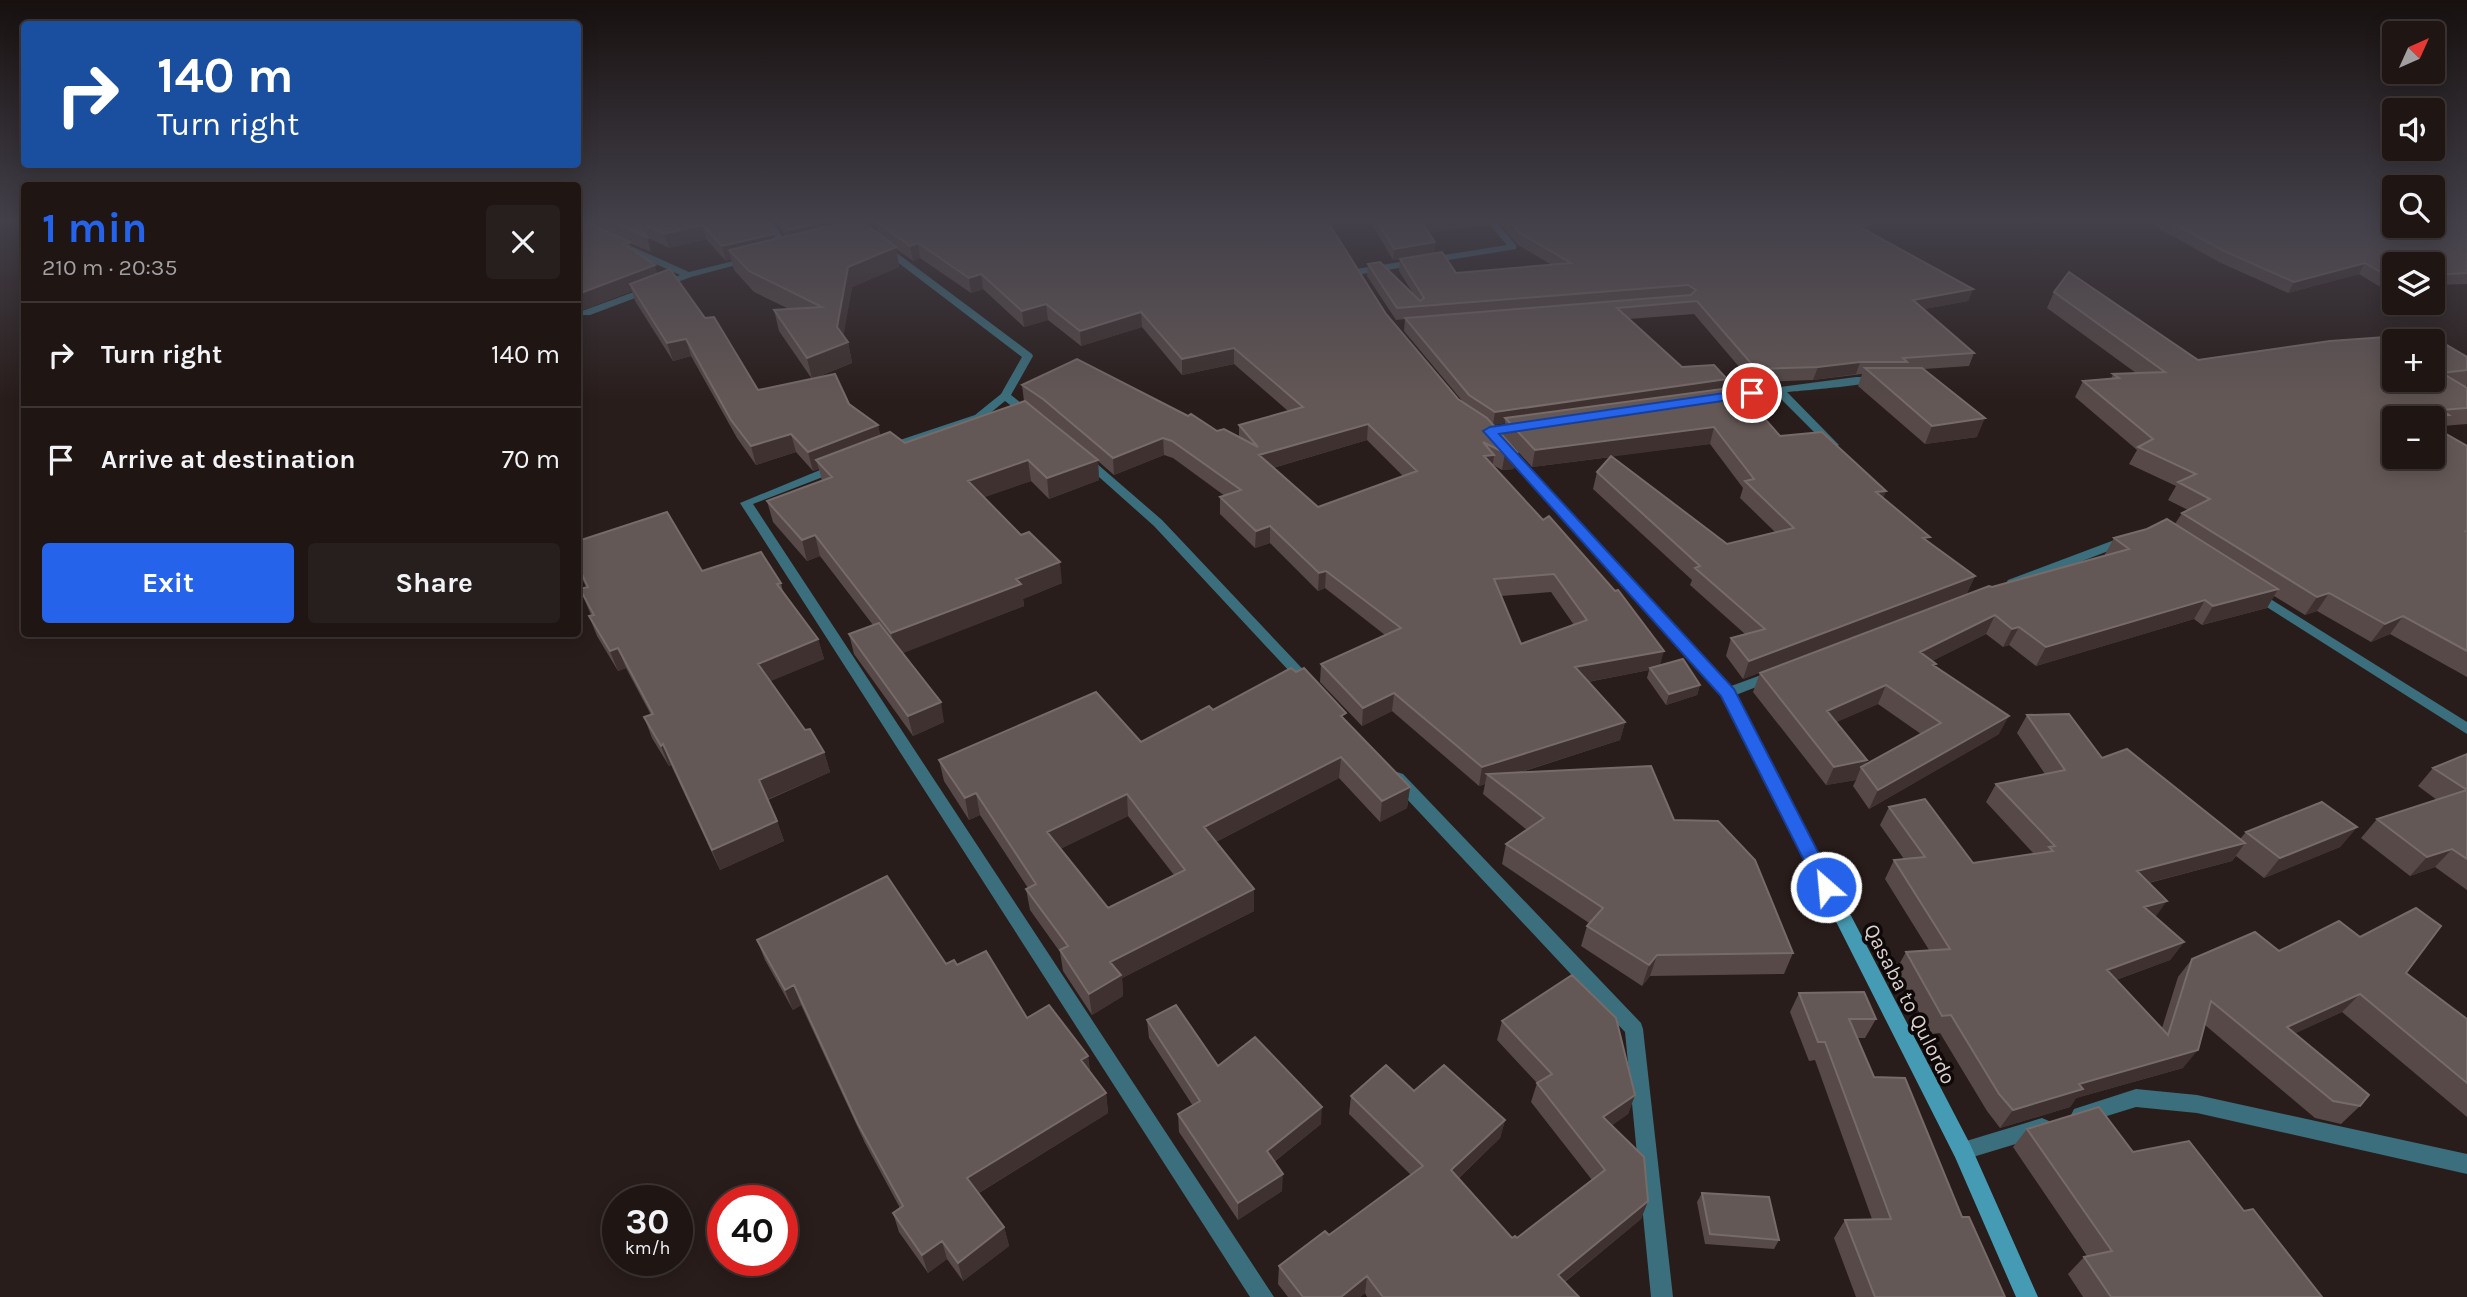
<!DOCTYPE html>
<meta charset="utf-8">
<style>
:root{--surface:#1f1614;--page:#271f1d;--text:#f1f3f6;--muted:#a19fa0;--line:#3c3534;--accent:#2563eb}
body{margin:0;font-family:Karla,sans-serif;background:var(--page);color:var(--text);height:100vh;display:flex;flex-direction:column;font-size:26px;white-space:nowrap}
*{box-sizing:border-box;margin:0}
p{font-size:23px;color:var(--muted)}
.icon{flex:none;width:38px;height:38px;fill:none;stroke:currentColor;stroke-width:2;stroke-linecap:round;stroke-linejoin:round}
.map{position:relative;flex:1;overflow:hidden}
.side{position:absolute;left:21px;top:182px;width:560px;height:455px;display:flex;flex-direction:column;background:var(--surface);border-radius:7px;box-shadow:0 4px 18px #0003,0 0 0 2px var(--line)}
.side>*{flex:none}
.banner{position:absolute;left:21px;top:21px;width:560px;height:147px;border-radius:7px;box-shadow:0 4px 18px #0003,0 0 0 2px var(--line);background:#1a4fa0;color:#fff;overflow:hidden}
.needle{width:46px;rotate:45deg}
.controls{position:absolute;left:2382px;top:21px;display:grid;gap:14px}
.controls a{display:grid;place-items:center;width:63px;height:63px;border-radius:7px;background:var(--surface);box-shadow:0 4px 18px #0003,0 0 0 2px var(--line);font-size:35px}
.speed{position:absolute;left:602px;top:1185px;display:flex;gap:14px;font-size:35px;font-weight:700;text-align:center}
.speed>*{display:grid;place-content:center;width:91px;height:91px;border-radius:50%;background:var(--surface);box-shadow:0 4px 18px #0003,0 0 0 2px var(--line);line-height:1}
.speed small{font-size:18px;font-weight:400}
.speed .limit{border:10px solid #d22;background:#fff;color:#111}
.pin{position:absolute;display:grid;place-items:center;width:60px;height:60px;color:#fff;margin:-30px;border:4px solid #fff;border-radius:50%;box-shadow:0 2px 7px #0007}
.me{position:absolute;width:77px;margin:-38px;rotate:333deg;stroke-linejoin:round;filter:drop-shadow(0 0 5px #0008)}
.turn{display:flex;align-items:center;gap:24px;height:147px;padding:0 21px;font-size:32px}
.turn .icon{width:91px;height:91px;stroke-width:2.5}
.turn b{display:block;font-size:49px;line-height:60px}
.round{display:grid;place-items:center;flex:none;width:74px;height:74px;border-radius:7px;background:var(--page)}
.summary{display:flex;align-items:center;justify-content:space-between;height:119px;padding:0 21px}
h1{font-size:42px;font-weight:700;line-height:52px;color:var(--accent)}
.button{display:flex;gap:14px;margin-top:auto;padding:14px 21px}
.button a{flex:1;height:80px;border-radius:7px;background:var(--accent);color:#fff;font-size:28px;font-weight:700;line-height:80px;text-align:center}
.button a+a{background:var(--page);color:var(--text)}
ul{padding:0;list-style:none}
li{display:flex;align-items:center;gap:21px;height:105px;padding:0 21px;border-top:2px solid var(--line)}
li div{flex:1}
li b{display:block;font-size:26px}
li em{font-style:normal}
.map>svg:first-child{display:block}
.lines{fill:none;stroke-linecap:round;stroke-linejoin:round}
.street{fill:#3c6f7d;fill-rule:evenodd}
.secondary{fill:#459bb3;fill-rule:evenodd}
.wall{fill:#564947;fill-rule:evenodd}
.shaded-wall{fill:#3e312f}
.building{fill:#645856;stroke:#766b69;stroke-width:2;fill-rule:evenodd}
.route{fill:#2563eb;stroke:#184099;stroke-width:2}
.labels{text-anchor:middle;stroke-width:7;stroke-linejoin:round;paint-order:stroke}
.street-label{font-size:21px;fill:#d9d1d0;stroke:#0e0908}
</style>
<div class="map">
<svg width="2467" height="1297" viewBox="0 0 2467 1297">
<rect width="100%" height="100%" fill="#291d1b"/>
<g class="lines">
<!-- street -->
<path class="street" d="M763 219H772L791 251 789 253H783Z
M1485 219H1494L1516 245V249L1356 275 1351 272 1356 269 1507 245Z
M616 242H622L689 272 750 257 755 260 691 277 590 315H582V311L680 275 616 246Z
M879 244H885L1032 354 1033 356 1011 395 1034 413V417H1026L1005 401 983 419 893 449H885V445L975 415 1001 394 1022 357 879 248Z
M1856 377H1877L1882 380C1877 384 1801 391 1787 392L1837 443 1839 445 1833 448 1829 447 1776 394 1727 400 1722 397 1727 394Z
M1084 454 1088 456 1162 520 1314 681 1316 684 1314 687H1304L1154 526 1080 460V456Z
M837 463 841 464V470L753 504 1274 1297H1250L740 503Z
M2125 536 2131 540 2129 543 2018 586H2008L2006 583 2008 580Z
M2256 590 2467 722V734L2251 597 2249 594Z
M1772 671 1779 676 1777 679 1728 698 1721 693 1723 689Z
M1397 772 1403 774 1641 1023 1643 1029 1673 1297H1651L1625 1032 1391 782 1389 778 1391 774Z
M2136 1089 2197 1095 2467 1154V1174L2197 1113 2136 1107 2081 1124 2074 1121 2071 1115 2074 1109Z
M2042 1118 2049 1121 2052 1127 2049 1133 2042 1136 1963 1160 1956 1158 1953 1151 1956 1144 1963 1142Z"/>
<!-- secondary -->
<path class="secondary" d="M1503 443 1507 444 1733 689 1970 1144 2038 1297H2016L1955 1157 1722 696 1499 448 1497 446Z"/>
</g>
<!-- wall -->
<path class="wall" d="M578 219H765L774 234 775 239 785 237 775 219H1326L1386 314 1458 399 1464 403 1404 331 1405 319 1396 320 1367 276 1368 264 1414 295 1399 271 1400 259 1393 260 1369 219H1489L1488 226 1428 232 1435 242 1434 253 1456 273 1552 265 1518 245 1496 219H1861L1868 231 1973 289 1968 301 1924 309 1974 353 1969 366 1924 369 1977 437 1925 444 1858 386 1862 374 1813 380 1752 382 1694 314 1629 319 1682 367 1724 388 1780 436 1886 491 1883 498 1928 542 1975 576 1967 593 1743 679 1726 656 1731 638 1745 634 1690 585 1692 580 1593 489 1597 472 1611 457 1532 467 1503 435 1505 423 1493 425 1514 469 1502 470 1493 465 1660 666 1700 685 1697 695 1666 705 1647 678 1649 670 1588 682 1625 722 1620 740 1522 772 1674 820 1793 953 1784 974 1650 976 1642 986 1581 946 1587 926 1589 923 1502 864 1506 844 1527 830 1483 794 1485 784 1479 786 1392 711 1362 726 1320 682 1321 664 1385 635 1325 588 1318 591 1270 543 1255 548 1220 514V497L1225 496 1173 458 1164 455 1114 475 1098 461 1099 480 1049 499 1031 481 984 497 1062 583 1023 599 1024 606 902 653 944 722 913 736 854 654 849 634 873 625 820 556 807 561 773 522 767 501 822 481 819 469 813 471 796 452 756 465 737 438 691 356 673 361 635 301 632 291 580 311 579 315ZM876 225 878 234 868 227ZM647 237 669 248 706 239 726 261 731 259 734 270 754 292 789 309 774 310 779 331 812 379 758 390 657 274 632 249 630 243 651 252ZM896 249 913 261 920 258 971 293 983 289 1024 327 1048 320 1081 346 1142 327 1182 375 1234 364 1288 411 1239 425V437L1022 385 1024 401 905 443 880 435 878 425 815 378 852 363 848 342 843 336 852 287 899 267ZM1036 409 1044 415 1073 439ZM1367 440 1403 476 1318 507 1273 468ZM1710 444 1743 488 1740 498 1775 532 1727 544 1611 456ZM1551 592 1574 625 1521 644 1501 596Z
M2153 219H2467V284L2432 285V264H2394V287L2382 288 2359 274 2288 293 2219 262 2151 224Z
M2054 292 2198 360 2467 357V386H2463L2467 388V424L2442 426 2439 430 2467 446V677L2390 634 2371 642 2317 611 2305 615 2274 596 2267 608 2202 625 2194 619 2036 666 2009 645 2003 647 1986 634 1932 661 1935 666 1999 734 1869 809 1853 786 1856 780 1826 785 1753 692 1760 673 1992 587 2104 556 2114 538 2175 524 2182 513 2188 510 2168 500 2176 486 2129 464 2137 450 2075 397 2083 381 2111 379 2113 374 2136 373 2047 308ZM2394 418H2432V457ZM1878 704 1921 734 1865 765 1867 760 1836 722Z
M578 541 702 571 781 583 783 592 818 639 824 659 770 681 805 730 824 752 830 772 768 800 777 821 784 841 720 870 671 765 669 766 652 738 644 717 651 715 626 668 618 671 597 636 589 616 591 615 580 589 586 587 578 570Z
M1213 710 1345 720 1410 787 1407 808 1380 822 1339 778 1216 842 1254 911 1122 978 1123 996 1092 1015 1063 971 1060 952 1030 910 1026 889 1028 888 980 815 969 820 944 781 939 760 1141 742ZM1128 816 1174 875 1108 908 1060 849Z
M2027 715 2240 839 2246 832 2357 827 2340 847 2264 878 2236 856 2232 861 2149 883 2155 917 2184 942 2170 960 2116 980 2162 1028 2178 977 2192 959 2279 951 2406 973 2467 1019V1117L2342 1012 2295 1033 2360 1106 2341 1124 2315 1118 2205 1025 2183 1068 2076 1098 2070 1107 2000 1128 1987 1111 1940 1033 1931 1034 1896 970 1906 952 1929 950 1885 879 1894 860 1904 859 1880 825 1889 807 1973 863 2034 854 1986 802 1996 784 2045 774 2017 733Z
M2467 754V890L2435 867 2410 876 2361 838 2377 819 2437 800 2418 786 2433 768Z
M757 940 957 965 1027 1018 1088 1056 1090 1072 1106 1093 1108 1113 979 1193 1004 1227 1009 1246 963 1281 947 1259 928 1273 899 1232 893 1213 900 1208 865 1143 801 1005 793 1010 765 960Z
M1799 993 1876 1019 1865 1038H1857L1874 1077 1962 1217 2005 1297H1856L1834 1238 1845 1220 1872 1219 1815 1060 1809 1061 1790 1012Z
M1147 1020 1218 1066 1321 1124 1274 1162 1282 1191 1238 1220 1179 1132 1178 1114 1193 1106 1149 1038Z
M1502 1021 1635 1095 1628 1114 1612 1125 1648 1201 1641 1219 1565 1282 1579 1297H1367L1365 1293 1360 1297H1288L1278 1284 1279 1266 1329 1235 1411 1175 1349 1114 1351 1096 1414 1091 1505 1120 1500 1138 1459 1178 1512 1238H1517L1592 1180 1531 1102 1537 1083 1497 1040Z
M2027 1129 2133 1152 2244 1211 2322 1297H2083L2068 1274 2084 1257 2087 1256 2013 1147Z
M1702 1193 1779 1240 1774 1249 1705 1244 1697 1202Z"/>
<!-- shaded-wall -->
<path class="shaded-wall" d="M836 219H901L875 221 876 225 790 245 787 230Z
M1442 219H1489L1488 226 1420 233 1421 221Z
M1870 224 1866 236 1858 226Z
M702 225 706 239 669 248 664 234Z
M774 234 777 248 729 250 731 259 726 261 722 246Z
M1435 242 1434 254 1393 260 1394 249Z
M918 243 920 258 913 261 910 246Z
M896 247 899 267 852 287 842 345 848 342 852 363 812 379 807 358 837 327 848 267Z
M2365 263 2359 274 2288 293 2294 282Z
M655 265 659 280 630 284 632 291 580 311 579 315H578V294Z
M981 274 983 289 971 293 969 278Z
M1973 289 1968 301 1908 312 1913 300Z
M1046 304 1048 320 1024 327 1022 311Z
M1141 312 1142 327 1081 346 1080 331Z
M686 339 691 356 673 361 667 343Z
M1234 348V364L1182 375V359Z
M1860 362 1856 374 1813 380 1818 367Z
M1727 379 1723 392 1505 418V423L1493 425 1495 412Z
M1985 418 1977 437 1925 444 1932 426Z
M1368 424 1367 440 1259 472V455Z
M878 425 882 444 816 460 819 469 813 471 808 452Z
M1714 427 1710 444 1532 467 1535 450Z
M791 434 796 452 756 465 751 446Z
M1163 438 1164 455 1114 475 1113 458Z
M1517 452 1514 469 1502 470 1505 453Z
M1494 455 1492 471 1484 456Z
M1028 460 1031 481 971 502 968 481Z
M1098 460 1099 480 1049 499 1047 478Z
M1886 491 1879 508 1876 492Z
M1270 526V543L1255 548 1256 531Z
M815 535 820 556 807 561 802 540Z
M1060 562 1062 583 1023 599 1024 606 896 656 891 633Z
M1326 571 1325 588 1318 591 1319 573Z
M1975 576 1967 593 1743 679 1749 661Z
M2278 589 2267 608 2202 625 2213 606Z
M2329 593 2317 611 2305 615 2317 597Z
M2205 600 2194 619 2036 666 2046 647Z
M1995 615 1986 634 1912 671 1920 652Z
M2403 616 2390 634 2371 642 2385 624Z
M2019 627 2009 645 2003 647 2012 629Z
M818 639 824 659 764 684 758 664Z
M618 648 626 668 618 671 610 651Z
M1664 651 1659 669 1650 668 1649 670 1571 685 1575 667Z
M1700 685 1697 695 1666 705 1669 694Z
M1886 685 1878 704 1819 730 1827 711Z
M1394 693 1392 711 1362 726 1363 708Z
M941 702 944 722 913 736 908 716Z
M2009 716 1999 734 1869 809 1878 790Z
M1625 722 1620 740 1496 780 1487 774 1485 784 1479 786 1482 767Z
M663 744 671 765 669 766 661 746Z
M824 752 830 772 766 800 759 780Z
M1341 757 1339 778 1204 848V827Z
M1867 760 1863 769 1861 767 1856 780 1826 785 1834 767Z
M1410 787 1407 808 1380 822 1382 801Z
M976 793 980 815 969 820 965 798Z
M1127 794 1128 816 1050 854 1047 832Z
M777 821 784 841 720 870 712 850Z
M2357 827 2340 847 2264 878 2280 858Z
M2245 843 2232 861 2124 889 2137 871Z
M2452 849 2435 867 2410 876 2427 857Z
M1254 889V911L1122 978 1123 996 1092 1015 1089 994 1110 962Z
M2167 901 2154 919 2144 907Z
M2184 942 2170 960 2094 988 2107 970Z
M1657 955 1650 976 1642 986 1649 965Z
M794 985 801 1005 793 1010 785 990Z
M2360 994 2342 1012 2270 1045 2287 1027Z
M2198 1050 2183 1068 2076 1098 2070 1107 2000 1128 2013 1110 2079 1084Z
M1088 1056 1090 1076 1081 1060Z
M1106 1093 1108 1113 972 1197 967 1178Z
M1635 1095 1628 1114 1597 1136 1603 1117Z
M1322 1107 1321 1124 1266 1168 1267 1151Z
M1505 1120 1500 1138 1448 1188 1451 1170Z
M1283 1174 1282 1191 1238 1220V1203Z
M1648 1201 1641 1219 1552 1292 1558 1275Z
M1004 1227 1009 1246 963 1281 958 1263Z
M942 1241 947 1259 928 1273 922 1255Z
M1367 1276 1365 1293 1360 1297H1341Z"/>
<!-- building -->
<path class="building" d="M578 219 630 242 624 244 655 265 578 294Z
M605 219H634L647 237Z
M635 219H765L774 234 722 246 702 225 664 234Z
M780 219H836L787 230Z
M859 219 896 247 848 267 837 327 848 342 807 358 774 310 822 307 749 271 729 250Z
M881 219H1326L1386 314 1458 399 1487 418 1517 452 1505 453 1483 442 1494 455 1484 456 1543 520 1549 516 1615 591 1618 590 1664 651 1575 667 1625 722 1482 767 1394 693 1363 708 1321 664 1401 628 1326 571 1319 573 1270 526 1256 531 1220 497 1241 490 1172 441 1163 438 1113 458 1043 399 1022 385 1077 359 1188 416 1191 414 1217 431 1224 429 1258 447 1239 425 1303 407 1234 348 1182 359 1141 312 1080 331 1046 304 1022 311 981 274 969 278 918 243 910 246 875 221ZM1368 424 1417 471 1318 507 1259 455ZM1554 574 1587 620 1521 644 1494 579Z
M1376 219H1442L1421 221 1435 242 1394 249Z
M1508 219H1861L1870 224 1858 226 1973 289 1913 300 1974 353 1903 358 1907 362H1860L1818 367 1756 369 1697 301 1617 308 1682 367 1714 365 1727 379 1495 412 1469 395 1405 318 1691 295 1696 290 1688 285 1397 308 1368 264 1380 262 1420 301 1424 298 1400 259 1442 252 1456 273 1571 263 1520 233Z
M2166 219H2394V226H2432V219H2467V273L2432 275V264H2394V277H2389L2365 263 2294 282 2224 251Z
M670 269 705 318 714 317 758 390 835 374 849 404 878 425 808 452 791 434 751 446 731 420 686 339 667 343 630 284Z
M2069 272 2198 360 2330 341 2428 334 2467 357V370L2442 373 2467 388V408L2441 410 2449 415 2421 418H2394V457H2432V426L2467 446V530L2466 531H2467V651L2403 616 2385 624 2329 593 2317 597 2182 513 2210 499 2178 482 2196 474 2138 447 2153 439 2083 381 2119 378 2113 374 2165 372 2054 292ZM2394 341H2432V380H2394Z
M1865 368H1922L1985 418 1932 426Z
M1737 387 1780 436 1822 432 1886 491 1876 492 1930 537 1923 538 1975 576 1749 661 1731 638 1765 629 1695 568 1700 566 1597 472 1611 456 1727 544 1794 528 1745 481 1754 479 1714 427 1535 450 1505 418Z
M1025 401 1098 460 1047 478 1028 460 968 481 1021 535 1029 532 1060 562 1016 579 1021 584 891 633 815 535 802 540 767 501 832 477 816 460 890 432 905 443Z
M667 512 702 571 761 552 781 583 777 584 818 639 758 664 805 730 810 729 824 752 759 780 777 821 712 850 663 744 661 746 644 717 653 714 618 648 610 651 589 616 594 615 580 589 588 587 578 566V541Z
M2167 519 2278 589 2213 606 2205 600 2046 647 2019 627 2012 629 1995 615 1920 652 1936 664 1933 665 2009 716 1878 790 1861 767 1941 723 1886 685 1827 711 1867 760 1834 767 1760 673 1989 586 1992 587 2129 549 2114 538 2147 529Z
M879 623 941 702 908 716 849 634Z
M1683 659 1700 685 1669 694 1650 668Z
M1291 668 1296 672 1304 668 1346 713 1341 716 1410 787 1382 801 1341 757 1204 827 1254 889 1110 962 1121 975 1089 994 1060 950 1068 946 1026 889 1036 884 976 793 965 798 939 760 1096 692 1141 742 1209 706 1213 710ZM1127 794 1185 870 1108 908 1047 832Z
M2069 714 2102 758 2127 749 2245 843 2137 871 2167 901 2144 907 2184 942 2107 970 2168 1035 2192 959 2255 932 2279 951 2339 921 2360 937 2416 908 2441 926 2406 973 2467 1019V1083L2360 994 2287 1027 2369 1095 2360 1106 2333 1101 2211 1001 2198 1050 2079 1084 2083 1089 2013 1110 1999 1094 1951 1015 1942 1016 1906 952 1950 949 1894 860 1925 857 1889 807 1925 799 1973 863 2053 851 2049 847 2055 846 1996 784 2065 770 2027 715Z
M2467 754V859L2452 849 2427 857 2377 819 2467 790 2433 768Z
M1651 766 1674 820 1718 821 1755 860 1793 953 1657 955 1649 965 1587 926 1603 908 1506 844 1544 818 1487 774Z
M2322 802 2357 827 2280 858 2246 832Z
M887 876 946 964 954 960 957 965 986 951 1027 1018 1049 1005 1088 1056 1081 1060 1106 1093 967 1178 1004 1227 958 1263 942 1241 922 1255 893 1213 903 1206 858 1124 794 985 785 990 757 940Z
M1572 975 1616 1018 1635 1095 1603 1117 1644 1157 1648 1201 1558 1275 1579 1297H1383L1367 1276 1341 1297H1303L1279 1266 1325 1231 1329 1235 1423 1166 1351 1096 1386 1065 1414 1091 1444 1065 1505 1120 1451 1170 1512 1238 1515 1236 1517 1238 1605 1170 1537 1083 1552 1074 1502 1021Z
M1864 992 1876 1019H1849L1874 1077 1905 1078 1962 1217H1969L2005 1297H1875L1845 1220 1891 1219 1825 1042H1818L1799 993Z
M1176 1005 1218 1066 1255 1037 1322 1107 1267 1151 1283 1174 1238 1203 1178 1114 1200 1101 1147 1020Z
M2099 1107 2133 1152 2189 1141 2244 1211 2253 1209 2322 1297H2111L2084 1257 2112 1251 2027 1129Z
M1702 1193 1769 1197 1779 1240 1710 1234Z"/>
<!-- sky -->
<linearGradient id="sky" x2="0" y2="1"><stop stop-color="#17100f"/><stop offset="0.55" stop-color="#43404a"/><stop offset="1" stop-color="#43404a" stop-opacity="0"/></linearGradient>
<rect width="2467" height="401" fill="url(#sky)"/>
<!-- route -->
<path class="route" d="M1752 389 1758 393 1756 396 1499 434 1734 689 1836 887 1833 892 1826 895 1820 892 1721 696 1483 431 1490 427Z"/>
<g class="labels">
<!-- street labels -->
<g class="street-label">
<text transform="translate(1910 1004) rotate(63)" y="7">Qasaba to Qulordo</text>
</g>
</g>
</svg>
<div class="controls">
<a><svg class="needle" viewBox="-14 -14 28 28"><path d="M0-13l5 13h-10z" fill="#e53935"/><path d="M0 13l5-13h-10z" fill="#a19fa0"/></svg></a>
<a><svg class="icon" aria-label="sound" viewBox="0 0 24 24"><path d="M4 9h4l5-4v14l-5-4H4zM17 9q2 3 0 6"/></svg></a>
<a><svg class="icon" aria-label="search" viewBox="0 0 24 24"><circle cx="10" cy="10" r="6"/><path d="M15 15l6 6"/></svg></a>
<a><svg class="icon" aria-label="layers" viewBox="0 0 24 24"><path d="M12 4l9 5-9 5-9-5zM3 14l9 5 9-5"/></svg></a>
<a>+</a>
<a>−</a>
</div>
<div class="speed"><div>30<small>km/h</small></div><div class="limit">40</div></div>
<div class="pin" style="left:1752px;top:393px;background:#d93025"><svg class="icon" aria-label="arrive" viewBox="0 0 24 24"><path d="M6 21V4h12l-3 4 3 4H6"/></svg></div>
<svg class="me" style="left:1826px;top:887px" viewBox="-20 -20 40 40"><circle r="17" fill="#2563eb" stroke="#fff" stroke-width="3"/><path d="M0-11L8 9 0 5-8 9z" fill="#fff"/></svg>
<div class="banner">
<div class="turn"><svg class="icon" aria-label="right" viewBox="0 0 24 24"><path d="M7 20v-9h11M14 6l5 5-5 5"/></svg><div><b>140 m</b>Turn right</div></div>
</div>
<section class="side">
<div class="summary"><div><h1>1 min</h1><p>210 m · 20:35</p></div><a class="round"><svg class="icon" aria-label="close" viewBox="0 0 24 24"><path d="M6 6l12 12M18 6L6 18"/></svg></a></div>
<ul>
<li><svg class="icon" aria-label="right" viewBox="0 0 24 24"><path d="M7 20v-9h11M14 6l5 5-5 5"/></svg><div><b>Turn right</b></div><em>140 m</em></li>
<li><svg class="icon" aria-label="arrive" viewBox="0 0 24 24"><path d="M6 21V4h12l-3 4 3 4H6"/></svg><div><b>Arrive at destination</b></div><em>70 m</em></li>
</ul>
<div class="button"><a>Exit</a><a>Share</a></div>
</section>
</div>
